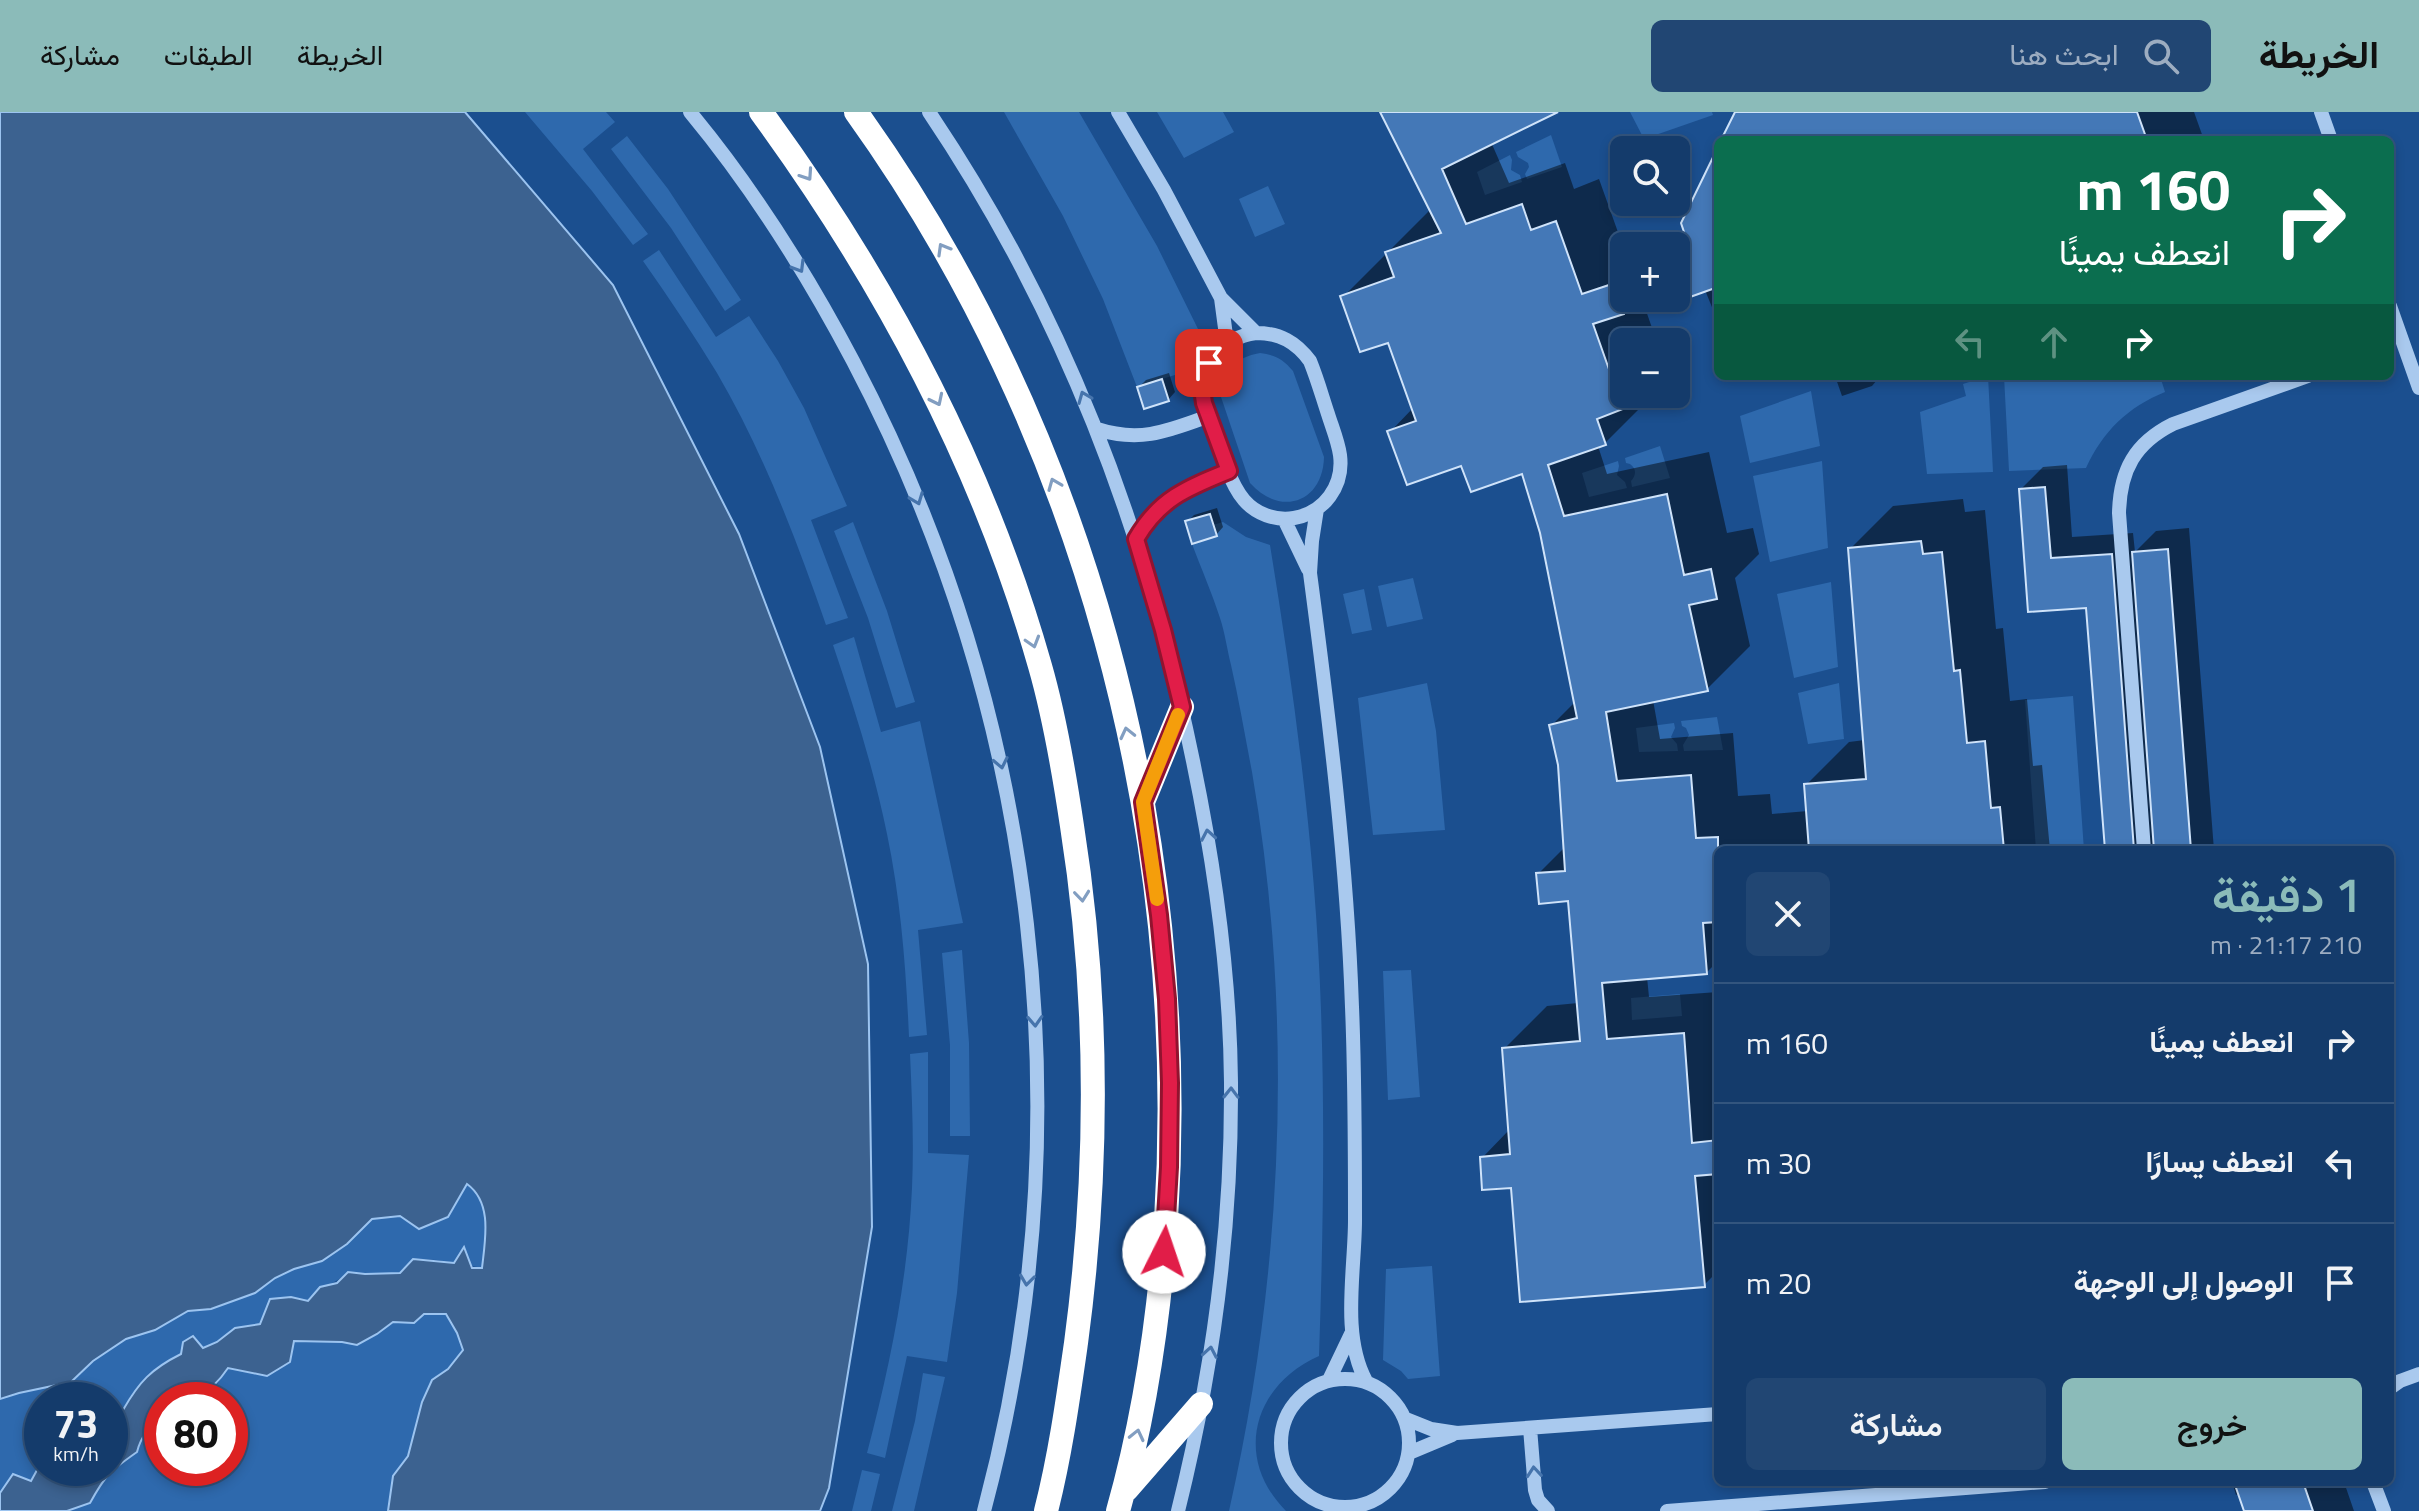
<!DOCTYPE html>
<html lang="ar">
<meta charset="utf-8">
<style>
:root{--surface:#143b6b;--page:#214673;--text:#f1f3f6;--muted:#9dadc1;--line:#33557e;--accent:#8bbbb9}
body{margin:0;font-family:"Titillium Web",Vazirmatn,sans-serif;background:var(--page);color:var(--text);direction:rtl;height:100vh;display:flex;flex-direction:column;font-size:30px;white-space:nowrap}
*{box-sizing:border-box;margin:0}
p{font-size:26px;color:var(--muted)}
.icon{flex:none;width:44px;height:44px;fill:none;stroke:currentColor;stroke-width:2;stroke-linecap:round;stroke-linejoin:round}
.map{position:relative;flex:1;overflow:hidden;direction:ltr}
.side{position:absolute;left:1714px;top:734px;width:680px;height:640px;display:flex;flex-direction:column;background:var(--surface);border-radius:12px;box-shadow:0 4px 12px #0003,0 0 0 2px var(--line);direction:rtl}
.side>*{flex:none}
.guide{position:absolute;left:1714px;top:24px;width:680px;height:244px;border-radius:12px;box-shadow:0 4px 12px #0003,0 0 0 2px var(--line);direction:rtl;background:#0b6e4f;color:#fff;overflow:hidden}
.buttons{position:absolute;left:1610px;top:24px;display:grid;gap:16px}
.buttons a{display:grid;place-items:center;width:80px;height:80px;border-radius:12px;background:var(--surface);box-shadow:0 4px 12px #0003,0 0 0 2px var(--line);font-size:40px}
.speed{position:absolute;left:24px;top:1270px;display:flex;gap:16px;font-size:40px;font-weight:700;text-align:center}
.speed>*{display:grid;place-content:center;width:104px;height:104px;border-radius:50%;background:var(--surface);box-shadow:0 4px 12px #0003,0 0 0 2px var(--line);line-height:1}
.speed small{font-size:20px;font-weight:400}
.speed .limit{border:12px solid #d22;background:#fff;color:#111}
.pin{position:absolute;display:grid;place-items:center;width:68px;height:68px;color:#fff;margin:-34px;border-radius:16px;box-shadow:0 4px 12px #0006}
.me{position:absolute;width:88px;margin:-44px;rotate:4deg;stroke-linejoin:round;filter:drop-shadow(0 0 6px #0008)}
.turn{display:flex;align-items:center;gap:28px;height:168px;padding:0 32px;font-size:36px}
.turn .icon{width:104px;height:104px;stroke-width:2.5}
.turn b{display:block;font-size:56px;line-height:68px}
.lanes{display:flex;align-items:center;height:76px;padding:0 32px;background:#0003;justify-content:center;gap:40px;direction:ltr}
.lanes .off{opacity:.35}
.round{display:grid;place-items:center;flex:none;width:84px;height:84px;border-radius:12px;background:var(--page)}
.headline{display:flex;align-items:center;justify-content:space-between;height:136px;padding:0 32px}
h1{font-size:48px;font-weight:600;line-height:60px;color:var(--accent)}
.primary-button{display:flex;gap:16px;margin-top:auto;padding:16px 32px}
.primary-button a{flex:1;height:92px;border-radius:12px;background:var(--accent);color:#111;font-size:32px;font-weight:600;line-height:92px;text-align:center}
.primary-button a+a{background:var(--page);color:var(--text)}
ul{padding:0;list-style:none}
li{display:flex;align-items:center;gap:24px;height:120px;padding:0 32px;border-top:2px solid var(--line)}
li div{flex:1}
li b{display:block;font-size:30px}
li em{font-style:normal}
header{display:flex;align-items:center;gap:48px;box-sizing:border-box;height:112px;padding:0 40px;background:var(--accent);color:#111}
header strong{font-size:38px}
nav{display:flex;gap:44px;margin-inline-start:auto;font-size:28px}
.search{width:560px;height:72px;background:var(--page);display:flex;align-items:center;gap:20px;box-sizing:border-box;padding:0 28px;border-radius:12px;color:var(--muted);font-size:30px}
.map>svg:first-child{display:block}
.green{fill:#2e69ad}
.water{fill:#3c6290;stroke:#9cc4f0;stroke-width:2}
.shadow{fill:#0007}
.building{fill:#4478b7;stroke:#cfe3fa;stroke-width:2}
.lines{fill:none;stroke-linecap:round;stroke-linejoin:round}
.minor{stroke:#a9c9ee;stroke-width:14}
.highway{stroke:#fff;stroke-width:24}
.oneway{stroke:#829ec1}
.oneway2{stroke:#4674ac}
.route-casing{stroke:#92132f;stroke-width:20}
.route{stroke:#e11d48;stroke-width:14}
.slow{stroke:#f59e0b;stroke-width:14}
</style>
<header>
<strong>الخريطة</strong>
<div class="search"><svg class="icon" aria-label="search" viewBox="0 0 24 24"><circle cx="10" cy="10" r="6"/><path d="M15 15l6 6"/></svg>ابحث هنا</div>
<nav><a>الخريطة</a><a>الطبقات</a><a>مشاركة</a></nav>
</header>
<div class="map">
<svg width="2419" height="1399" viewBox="0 0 2419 1399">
<rect width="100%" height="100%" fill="#1b4f8f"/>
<!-- green -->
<path class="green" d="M525 0H606L615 10 583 37 648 122 633 133 592 79Z
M1004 0H1079L1157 134 1200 221 1187 240 1178 262 1137 275 1103 187 1063 104Z
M1157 0H1223L1234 20 1184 46Z
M1630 0H1712L1713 3 1644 27Z
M1551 23 1562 55 1527 67 1525 62 1529 55 1528 51 1518 45 1516 40Z
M627 24 668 77 741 188 725 199 671 116 611 37Z
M1510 43 1512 48 1511 58 1520 63 1522 70 1485 83 1477 60Z
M1268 74 1285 112 1255 125 1239 87Z
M659 138 716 225 749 204 778 249 804 296 847 394 811 408 848 506 826 513C796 426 763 340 717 261 694 223 669 186 643 149Z
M1260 241C1275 243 1283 247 1293 259L1324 345C1323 391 1280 405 1250 371L1221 285C1223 260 1235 245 1260 241Z
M1988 264 1993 360 1927 362 1920 300 1966 284 1963 272Z
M2004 264H2160L2165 280C2128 295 2103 319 2086 356L2009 359Z
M1811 279 1820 334 1750 351 1740 304Z
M1660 334 1670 366 1632 375 1631 369C1636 363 1637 357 1630 352L1626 351 1625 346Z
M1618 349 1619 354 1617 363 1625 370 1627 376 1589 385 1582 361Z
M1822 349 1828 436 1770 450 1753 364Z
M853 410 887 499 915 590 896 596 868 506 834 419Z
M1223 410 1246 425 1270 433C1295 587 1316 742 1321 898 1325 1014 1323 1129 1319 1244 1253 1273 1233 1346 1286 1399H1229C1284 1156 1294 905 1252 660 1245 624 1239 588 1231 553 1227 537 1225 521 1220 506 1212 481 1201 456 1192 432L1216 424 1213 413Z
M1413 466 1423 507 1387 515 1378 474Z
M1831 470 1838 555 1794 566 1777 482Z
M1364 477 1372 518 1352 522 1343 482Z
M854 525 881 620 920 609 963 811 918 818 927 923 909 925C906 857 901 789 887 722 874 658 854 595 833 533Z
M1427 571 1436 619 1445 718 1373 723 1358 586Z
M1839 571 1844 627 1808 632 1798 581Z
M2073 584 2084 738H2036L2025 588Z
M1717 605 1723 638 1684 639 1683 633 1689 623 1686 616 1682 614 1681 609Z
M1674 611 1675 616 1671 625 1677 632 1678 639 1639 640 1636 616Z
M962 838 969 931 970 1024H950V933L942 841Z
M1411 858 1420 985 1388 988 1383 859Z
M1680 882 1682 904 1632 908 1631 886Z
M928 940V1041L969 1043 957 1181 947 1250 907 1244 885 1346 867 1341C890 1254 908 1166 912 1076 914 1031 912 986 910 942Z
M467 1071C494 1094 484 1126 483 1156L437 1148 413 1147 400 1161 365 1162 348 1160C332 1175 323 1171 308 1189L291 1185 260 1212 235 1216 217 1230 203 1237 193 1225 183 1230 181 1242C151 1257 139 1270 123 1298L110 1300V1288H42V1349L31 1370 13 1362 0 1381V1287L19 1281 71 1270 93 1249 126 1227 155 1218 188 1199 211 1197 255 1181 275 1166 294 1157 322 1149 347 1132 372 1107 400 1104 448 1105Z
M1432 1154 1440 1264 1408 1267 1401 1259 1383 1248 1386 1157Z
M424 1202H446L457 1221 463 1238 448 1257 432 1268 422 1290 408 1345 393 1364 388 1399H67L90 1391 103 1369 115 1354 126 1347 149 1317 162 1308V1356H230V1288H187L217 1272 228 1256 267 1264 293 1229 342 1230 357 1233 377 1222 393 1210 414 1211Z
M923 1261 945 1265 914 1399H892L915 1309Z
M862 1358 880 1362 871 1399H852Z"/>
<!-- water -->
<path class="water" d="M0 0H465L613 173 739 422 820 635 868 852 872 1115 829 1376 820 1399H388L393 1364 408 1344 422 1290 432 1268 448 1257 463 1238 457 1221 446 1202H424L414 1211 393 1210 377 1222 357 1233 342 1230 294 1229 290 1250 267 1264 228 1256C209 1284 195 1288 162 1288V1308C148 1317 141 1324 137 1340 110 1359 106 1362 90 1391L67 1399H0V1381L13 1362 31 1369 42 1349V1356H110V1300L123 1298C139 1270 151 1257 181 1242L183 1230 193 1224 203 1236 217 1230 235 1216 260 1212 270 1187 291 1185 308 1189 320 1175 337 1171 348 1160 365 1162 400 1161 413 1147 454 1151 464 1135 472 1156H482C485 1128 493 1091 467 1072L448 1105 419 1117 400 1104 372 1107 347 1132 322 1149 294 1157 275 1166 255 1181 211 1197 188 1199 155 1218 126 1227 93 1249 71 1270 19 1281 0 1287Z"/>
<!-- shadow -->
<path class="shadow" d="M1382 0H1548L1491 30 1509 71 1565 51 1574 77 1599 67 1624 137V186H1665L1644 193 1657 230H1624V282H1646L1648 288 1605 331 1598 334 1607 362 1709 340 1727 421 1753 416 1759 442 1735 466 1750 534 1707 577 1653 588 1660 627 1733 621 1738 684 1770 682 1772 702 1808 699 1806 673 1849 630 1865 628 1850 437 1893 394 1963 387 1965 400 1985 398 1996 517 2003 516 2010 589 2027 587 2033 654 2042 653 2050 738H1718V849L1706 861 1647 865 1649 885 1718 880V1159L1704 1173 1513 1073 1482 1046 1510 1017 1504 937 1547 894 1578 891 1570 787 1538 762 1565 735 1560 653 1551 614 1576 589 1541 421 1523 360 1462 351 1390 320 1413 296 1390 228 1343 185 1431 97Z
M1746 0H2194L2204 28H1723Z
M1718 39V210L1705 178 1669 190 1668 186H1676V134H1644L1686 120Z
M1169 261 1175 280 1168 288 1139 275 1146 268Z
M1835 264H1891L1877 268 1872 274 1842 284Z
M2067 353 2072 425 2133 421 2135 440 2156 419 2189 416 2214 738H2107L2088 494 2030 497 2021 377 2043 355Z
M1217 396 1223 415 1216 423 1187 410 1194 403Z
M2232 1370H2344L2354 1399H2246L2240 1381 2236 1383Z"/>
<!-- building -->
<path class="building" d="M1380 0H1558L1442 57 1466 112 1522 92 1531 118 1556 109 1582 182 1624 168V202L1593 212 1623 297 1597 307 1606 333 1548 353 1564 404 1667 382 1684 463 1711 457 1717 487 1689 493 1708 579 1606 600 1617 669 1691 663 1696 726 1718 725V810L1703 811 1707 862 1602 871 1607 927 1684 921 1692 1031 1718 1028V1062L1695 1064 1705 1175 1520 1190 1511 1076 1482 1078 1480 1045 1510 1042 1502 936 1580 929 1568 789 1539 792 1536 761 1565 759 1558 653 1549 613 1577 606 1540 421 1522 362 1471 380 1461 354 1407 373 1387 319 1416 309 1388 231 1360 240 1340 184 1394 165 1385 140 1441 121Z
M1735 0H2137L2147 28H1721Z
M1718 35V175L1676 190V143L1690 138 1681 111Z
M1162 267 1169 289 1144 297 1137 275Z
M2045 375 2051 446 2112 442 2134 738H2105L2086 496 2028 500 2019 377Z
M1210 402 1217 424 1192 432 1185 409Z
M1921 429 1923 442 1942 440 1954 559 1960 558 1967 631 1985 629 1991 696 2000 695 2004 738H1809L1804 672 1866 667 1848 436Z
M2168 437 2191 738H2154L2132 440Z
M2234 1370H2303L2313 1399H2244Z"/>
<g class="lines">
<!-- minor -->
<path class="minor" d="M690 0C753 76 807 162 853 249 1039 603 1087 1012 984 1399
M929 0C1063 199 1145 415 1193 649 1215 755 1230 861 1231 970 1232 1113 1213 1259 1178 1399
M1118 0 1164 78 1221 186 1227 231
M2321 0 2331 28
M1221 186 1256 221
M2390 194 2419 276
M1256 221C1280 221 1296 230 1310 249 1317 266 1322 284 1328 302 1332 315 1338 329 1340 343 1344 374 1324 401 1294 406 1275 409 1256 402 1244 388 1227 369 1213 316 1204 291 1199 254 1220 226 1256 221Z
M1097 317C1140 331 1168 319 1209 304
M1317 397 1312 429 1310 461C1329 605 1347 750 1352 895 1355 966 1355 1037 1355 1108 1355 1159 1341 1223 1366 1269
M1284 407 1308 457
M1136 427C1160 387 1187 376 1229 359
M2144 738 2119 401C2120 358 2135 331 2173 312L2308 264
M1281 1331a64 64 0 1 1 128 0a64 64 0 1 1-128 0Z
M1329 1268 1351 1222
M2390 1276 2400 1269 2419 1262
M1406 1307 1431 1317 1457 1321 1718 1302
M1530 1316 1535 1378 1538 1388 1548 1399
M1409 1341 1452 1323
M2373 1370 2384 1399
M1667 1399 2045 1370"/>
<!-- highway -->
<path class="highway" d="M761 0C884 168 983 353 1040 554 1055 606 1064 660 1072 714 1099 885 1099 1059 1076 1231 1068 1287 1060 1344 1046 1399
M856 0C1084 317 1191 720 1166 1108 1159 1206 1145 1304 1118 1399
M1143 690 1182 595
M1127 1377 1201 1292"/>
</g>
<!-- one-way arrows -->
<defs><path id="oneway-chevron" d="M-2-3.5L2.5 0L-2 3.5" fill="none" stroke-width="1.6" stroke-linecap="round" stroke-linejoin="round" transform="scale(2)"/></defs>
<g class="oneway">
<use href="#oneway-chevron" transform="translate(807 63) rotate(56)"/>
<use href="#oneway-chevron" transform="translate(943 137) rotate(-120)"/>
<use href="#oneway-chevron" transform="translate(937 288) rotate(64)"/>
<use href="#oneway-chevron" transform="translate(1054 372) rotate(-112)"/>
<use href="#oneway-chevron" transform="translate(1033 530) rotate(73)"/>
<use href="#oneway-chevron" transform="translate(1127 621) rotate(-103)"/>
<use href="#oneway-chevron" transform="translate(1082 784) rotate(84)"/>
<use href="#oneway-chevron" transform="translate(1137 1323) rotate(-77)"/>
</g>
<g class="oneway2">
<use href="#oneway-chevron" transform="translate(799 155) rotate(59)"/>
<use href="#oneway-chevron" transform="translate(1084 285) rotate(-112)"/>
<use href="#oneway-chevron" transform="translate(917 387) rotate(69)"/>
<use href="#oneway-chevron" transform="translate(1001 651) rotate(78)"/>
<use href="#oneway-chevron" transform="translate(1208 723) rotate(-100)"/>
<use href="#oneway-chevron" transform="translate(1035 909) rotate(87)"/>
<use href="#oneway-chevron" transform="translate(1231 981) rotate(-89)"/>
<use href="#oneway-chevron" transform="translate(1027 1168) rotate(97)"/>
<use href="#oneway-chevron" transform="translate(1210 1240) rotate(-80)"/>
<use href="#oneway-chevron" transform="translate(1534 1360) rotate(-95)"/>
</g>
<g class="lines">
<defs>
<path id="route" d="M1164 1140 1169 1055 1170 971 1167 887 1159 803 1143 690 1182 595 1163 518 1136 427C1159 387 1187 376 1229 359L1204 291 1202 277 1209 251"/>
</defs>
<!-- route casing -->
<use href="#route" class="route-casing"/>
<!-- route -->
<use href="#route" class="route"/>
<!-- slow -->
<path class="slow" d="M1157 787 1143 690 1178 603"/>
</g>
</svg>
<div class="buttons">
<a><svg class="icon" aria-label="search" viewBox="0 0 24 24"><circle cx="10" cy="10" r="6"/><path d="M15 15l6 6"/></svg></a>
<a>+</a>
<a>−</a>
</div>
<div class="speed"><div>73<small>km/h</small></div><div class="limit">80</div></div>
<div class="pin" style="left:1209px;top:251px;background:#d93025"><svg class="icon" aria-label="arrive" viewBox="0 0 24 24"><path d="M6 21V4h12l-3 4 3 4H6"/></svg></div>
<svg class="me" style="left:1164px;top:1140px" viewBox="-20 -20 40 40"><circle r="19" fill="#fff"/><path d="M0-13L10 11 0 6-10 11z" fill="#e11d48"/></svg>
<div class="guide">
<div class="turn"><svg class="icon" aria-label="right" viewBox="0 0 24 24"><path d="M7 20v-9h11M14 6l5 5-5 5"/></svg><div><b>160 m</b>انعطف يمينًا</div></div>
<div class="lanes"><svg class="icon off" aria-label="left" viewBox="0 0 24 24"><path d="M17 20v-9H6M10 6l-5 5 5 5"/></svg><svg class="icon off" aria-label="ahead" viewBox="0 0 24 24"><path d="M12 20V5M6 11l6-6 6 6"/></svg><svg class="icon" aria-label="right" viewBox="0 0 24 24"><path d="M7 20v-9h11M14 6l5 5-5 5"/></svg></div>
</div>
<section class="side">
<div class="headline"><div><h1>1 دقيقة</h1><p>210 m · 21:17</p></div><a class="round"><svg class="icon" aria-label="close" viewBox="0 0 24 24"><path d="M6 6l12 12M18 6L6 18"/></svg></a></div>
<ul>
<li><svg class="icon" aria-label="right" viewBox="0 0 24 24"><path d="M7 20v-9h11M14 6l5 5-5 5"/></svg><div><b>انعطف يمينًا</b></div><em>160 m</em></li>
<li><svg class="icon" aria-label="left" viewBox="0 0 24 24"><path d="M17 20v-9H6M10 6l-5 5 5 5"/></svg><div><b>انعطف يسارًا</b></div><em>30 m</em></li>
<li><svg class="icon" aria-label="arrive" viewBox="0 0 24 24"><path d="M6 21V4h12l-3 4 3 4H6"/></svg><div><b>الوصول إلى الوجهة</b></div><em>20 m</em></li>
</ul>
<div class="primary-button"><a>خروج</a><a>مشاركة</a></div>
</section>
</div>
